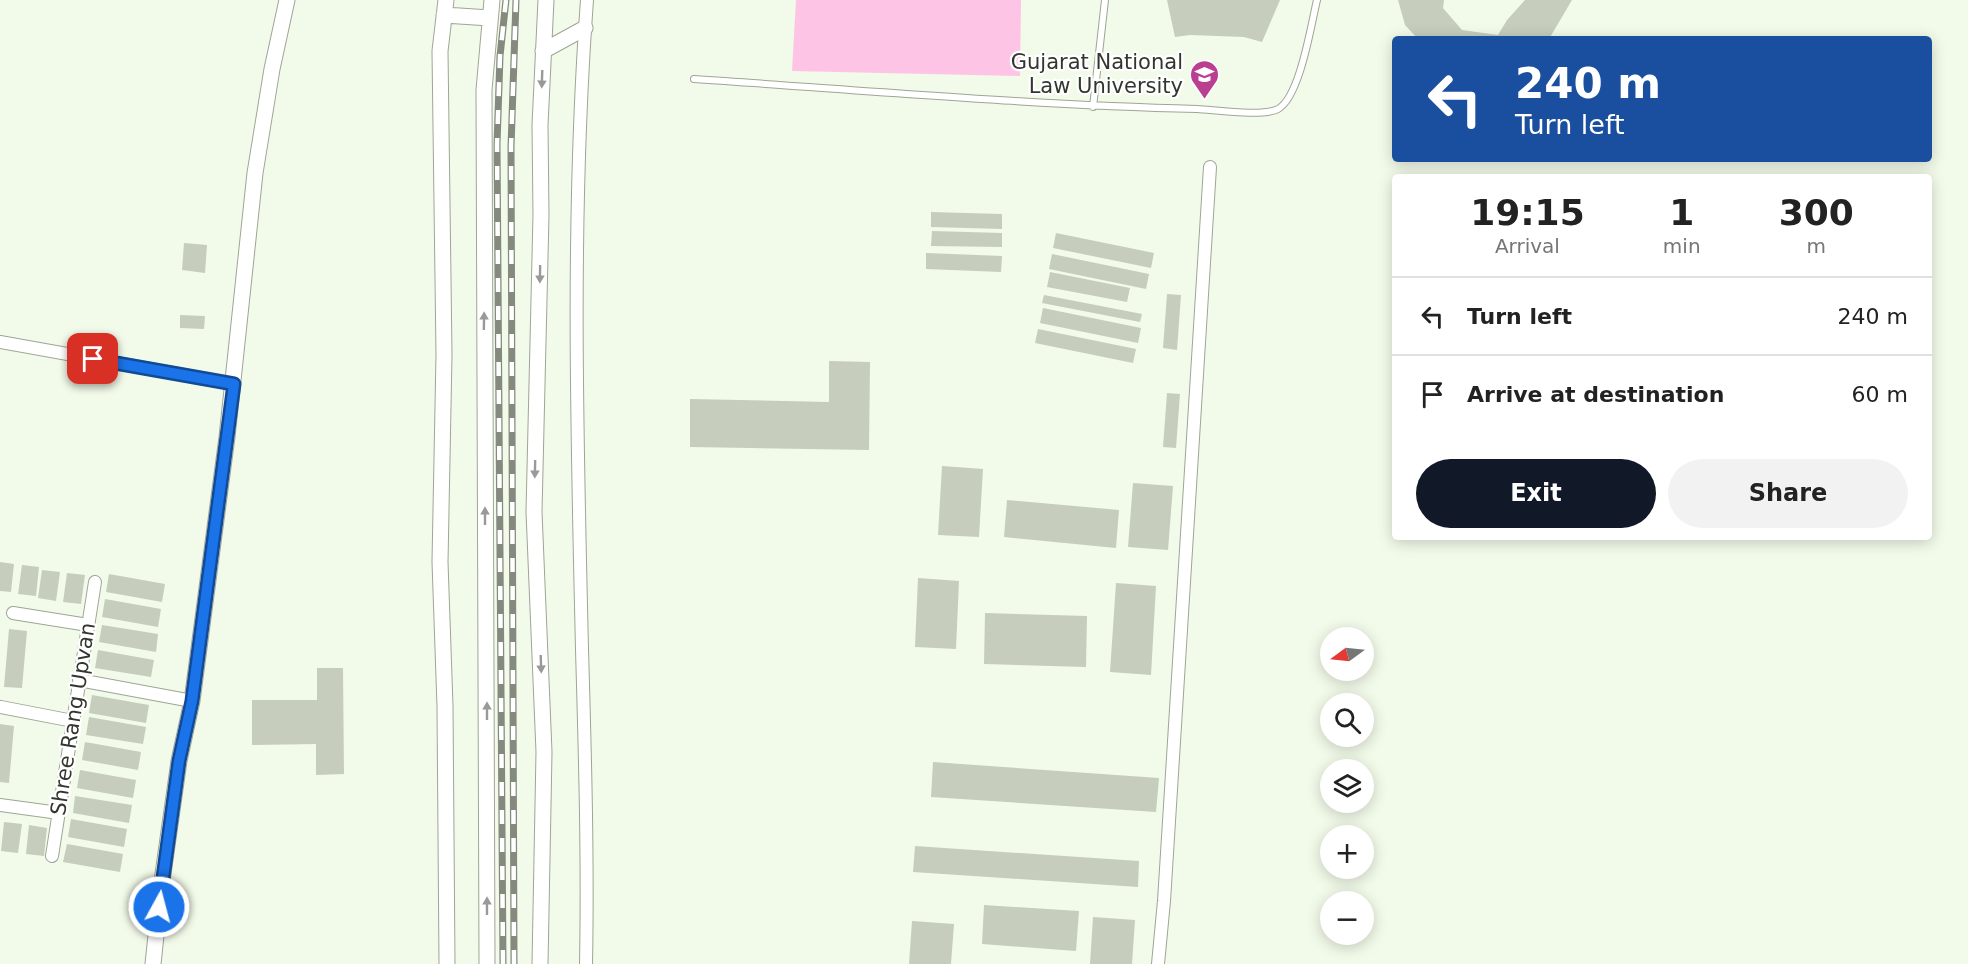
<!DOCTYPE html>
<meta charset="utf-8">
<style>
:root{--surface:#fff;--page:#f2f2f2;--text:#222;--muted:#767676;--line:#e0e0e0;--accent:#111827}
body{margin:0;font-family:"DejaVu Sans",sans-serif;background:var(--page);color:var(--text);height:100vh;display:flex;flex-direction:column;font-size:22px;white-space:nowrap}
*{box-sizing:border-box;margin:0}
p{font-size:20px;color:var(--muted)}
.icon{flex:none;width:33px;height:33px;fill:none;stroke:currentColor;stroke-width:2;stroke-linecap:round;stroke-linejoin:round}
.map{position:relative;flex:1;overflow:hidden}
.panel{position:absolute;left:1392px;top:174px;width:540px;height:366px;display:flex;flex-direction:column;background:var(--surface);border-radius:6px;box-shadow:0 3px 15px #0003}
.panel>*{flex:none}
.guide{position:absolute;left:1392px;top:36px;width:540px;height:126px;border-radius:6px;box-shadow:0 3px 15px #0003;background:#1a4fa0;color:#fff;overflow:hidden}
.needle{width:39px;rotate:255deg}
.controls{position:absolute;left:1320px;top:627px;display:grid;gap:12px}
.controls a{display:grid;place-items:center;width:54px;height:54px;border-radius:50%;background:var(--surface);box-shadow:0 3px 15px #0003;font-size:30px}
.pin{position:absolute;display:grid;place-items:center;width:51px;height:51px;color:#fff;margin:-26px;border-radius:12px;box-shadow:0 3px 9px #0006}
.me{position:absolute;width:66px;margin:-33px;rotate:7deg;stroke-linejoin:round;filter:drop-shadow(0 0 4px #0008)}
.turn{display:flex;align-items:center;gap:21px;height:126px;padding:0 24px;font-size:27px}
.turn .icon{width:78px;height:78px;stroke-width:2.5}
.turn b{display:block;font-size:42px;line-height:51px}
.eta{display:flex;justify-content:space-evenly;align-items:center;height:102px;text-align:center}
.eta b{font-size:36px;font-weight:600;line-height:42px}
.cta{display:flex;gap:12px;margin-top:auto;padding:12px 24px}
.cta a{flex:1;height:69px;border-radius:36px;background:var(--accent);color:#fff;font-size:24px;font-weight:600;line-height:69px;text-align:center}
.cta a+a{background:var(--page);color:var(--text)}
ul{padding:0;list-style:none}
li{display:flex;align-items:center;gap:18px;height:78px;padding:0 24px;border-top:2px solid var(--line)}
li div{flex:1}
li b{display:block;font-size:22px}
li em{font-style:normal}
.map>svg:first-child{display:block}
.green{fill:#fec4e5}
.building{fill:#c6cdbd}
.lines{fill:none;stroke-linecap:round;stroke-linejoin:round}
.service-casing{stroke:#9fa596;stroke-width:8}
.minor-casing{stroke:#9fa596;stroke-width:14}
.tertiary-casing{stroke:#9fa596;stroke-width:17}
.service{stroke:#fff;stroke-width:6}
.minor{stroke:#fff;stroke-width:12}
.tertiary{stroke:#fff;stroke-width:15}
.rail-casing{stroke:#858a7f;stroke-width:7}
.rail{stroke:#fff;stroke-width:4.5;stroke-dasharray:14;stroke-linecap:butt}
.oneway{fill:#999a97}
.route-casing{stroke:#114b97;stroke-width:15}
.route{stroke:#1a73e8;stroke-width:10}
.labels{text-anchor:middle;stroke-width:4.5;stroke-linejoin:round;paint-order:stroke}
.poi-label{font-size:21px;fill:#33362f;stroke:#fff;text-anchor:end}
.street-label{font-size:21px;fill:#33362f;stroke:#fff}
</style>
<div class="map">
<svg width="1968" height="964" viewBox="0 0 1968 964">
<rect width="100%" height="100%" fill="#f2fae9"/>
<!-- green -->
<path class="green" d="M796 0H1021L1020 76 792 71Z"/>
<!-- building -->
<path class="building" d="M1167 0H1280L1262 42 1244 37 1190 35 1175 37Z
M1398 0H1444L1443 8 1462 30 1498 35 1507 20 1525 0H1572L1549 39H1418L1405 25Z
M931 212 1002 214V229L931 227Z
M932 231 1002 233V247L931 246Z
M1056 233 1154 253 1151 268 1053 248Z
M184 243 207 245 205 273 182 270Z
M926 253 1002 256 1001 272 926 269Z
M1052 254 1149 274 1146 289 1049 269Z
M1050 272 1130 288 1127 302 1047 287Z
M1167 294 1181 295 1177 350 1163 348Z
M1044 295 1142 314 1140 322 1042 303Z
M1043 308 1141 328 1138 343 1040 323Z
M180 315 205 316 204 329 180 328Z
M1038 329 1136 349 1133 363 1035 343Z
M829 361 870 362 869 450 690 447V399L829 402Z
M1167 393 1180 394 1176 448 1163 447Z
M942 466 983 469 979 537 938 535Z
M1133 483 1173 486 1168 550 1128 547Z
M1007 500 1119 510 1116 548 1004 537Z
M0 562 14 564 11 592 0 591Z
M22 565 39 567 36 596 18 594Z
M42 570 60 572 56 601 38 598Z
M67 573 85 575 81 604 63 602Z
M109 574 165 584 162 602 106 592Z
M918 578 959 581 956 649 915 647Z
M1116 583 1156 586 1151 675 1110 672Z
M105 599 161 609 158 627 102 617Z
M985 613 1087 616 1086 667 984 664Z
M102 625 158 634 156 652 99 642Z
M9 629 27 631 22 688 4 687Z
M98 650 154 660 151 677 95 668Z
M317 668H343L344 774 316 775V744L252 745V700H317Z
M92 695 149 705 146 723 89 713Z
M89 717 146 727 143 744 86 735Z
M0 724 14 726 9 783 0 782Z
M85 742 141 752 138 770 82 760Z
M933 762 1159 778 1156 812 931 797Z
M80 770 136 780 133 798 77 788Z
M75 796 132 805 129 823 73 813Z
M71 819 127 829 124 847 68 837Z
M4 822 22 824 18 853 1 851Z
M29 825 47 828 44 856 26 854Z
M67 844 123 854 120 872 63 862Z
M915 846 1139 861 1138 887 913 872Z
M984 905 1079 911 1076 951 982 944Z
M1093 917 1135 920 1132 964H1090Z
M912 921 954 924 951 964H909Z"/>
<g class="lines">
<defs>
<path id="service" d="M694 79C861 90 1029 105 1197 109 1216 110 1263 117 1278 109 1300 97 1311 25 1317 0
M1093 107 1105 0"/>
<path id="minor" d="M0 342 234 384
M13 613 88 625
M79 680 192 701
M1 707 73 721
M0 805 59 813
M52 856 95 582
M586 964C588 859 585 754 582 649 577 433 571 216 587 0
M1158 964 1164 901 1210 167"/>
<path id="tertiary" d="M446 0 440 51 444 355 440 562 445 706 447 964
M444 15 490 18
M543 51 585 28
M153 964 161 888 179 761 192 701 227 437 255 173 272 69 287 0
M487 964 484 90 492 0
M540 964 544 752 534 512 541 215 540 125 546 0"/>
</defs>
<!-- service casing -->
<use href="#service" class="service-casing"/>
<!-- minor casing -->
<use href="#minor" class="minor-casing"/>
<!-- tertiary casing -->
<use href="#tertiary" class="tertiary-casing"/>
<!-- service -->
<use href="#service" class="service"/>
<!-- minor -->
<use href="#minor" class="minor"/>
<!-- tertiary -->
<use href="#tertiary" class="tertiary"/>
<defs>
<path id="rail" d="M503 964 497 144 500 56 506 0
M514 964 511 147 516 0"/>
</defs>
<!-- rail casing -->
<use href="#rail" class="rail-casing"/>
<!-- rail -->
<use href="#rail" class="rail"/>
</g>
<!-- one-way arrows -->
<defs><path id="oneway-solid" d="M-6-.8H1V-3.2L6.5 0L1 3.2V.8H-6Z" transform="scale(1.5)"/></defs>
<g class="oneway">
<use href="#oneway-solid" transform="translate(542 79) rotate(92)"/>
<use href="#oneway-solid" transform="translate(540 274) rotate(91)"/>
<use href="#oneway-solid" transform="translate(484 321) rotate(-89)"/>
<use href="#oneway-solid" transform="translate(535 469) rotate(91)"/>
<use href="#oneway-solid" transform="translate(485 516) rotate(-90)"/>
<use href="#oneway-solid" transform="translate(541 664) rotate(88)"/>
<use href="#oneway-solid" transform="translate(487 711) rotate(-90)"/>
<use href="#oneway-solid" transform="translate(487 906) rotate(-90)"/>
</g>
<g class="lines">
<defs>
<path id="route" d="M93 359 234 384 192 701 179 761 159 907"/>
</defs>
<!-- route casing -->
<use href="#route" class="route-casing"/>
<!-- route -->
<use href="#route" class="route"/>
</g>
<!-- icons -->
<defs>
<symbol id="university-pin" viewBox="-11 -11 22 30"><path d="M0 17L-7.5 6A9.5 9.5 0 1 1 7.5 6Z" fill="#ba3f90" stroke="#fff"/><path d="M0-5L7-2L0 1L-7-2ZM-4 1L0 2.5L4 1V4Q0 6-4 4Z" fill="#fff"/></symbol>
</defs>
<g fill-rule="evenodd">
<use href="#university-pin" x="1188" y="58" width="33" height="45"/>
</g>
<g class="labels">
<!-- poi labels -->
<g class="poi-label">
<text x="1183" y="69">Gujarat National<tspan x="1183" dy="24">Law University</tspan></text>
</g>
<!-- street labels -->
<g class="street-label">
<text transform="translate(73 719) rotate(-81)" y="7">Shree Rang Upvan</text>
</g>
</g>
</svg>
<div class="controls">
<a><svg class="needle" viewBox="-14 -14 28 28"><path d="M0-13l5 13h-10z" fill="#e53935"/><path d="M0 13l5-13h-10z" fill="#767676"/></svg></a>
<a><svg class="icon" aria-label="search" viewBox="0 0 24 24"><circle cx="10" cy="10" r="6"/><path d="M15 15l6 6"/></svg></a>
<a><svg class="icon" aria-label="layers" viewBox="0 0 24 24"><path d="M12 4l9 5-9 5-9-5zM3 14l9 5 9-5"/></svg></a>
<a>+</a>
<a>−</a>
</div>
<div class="pin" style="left:93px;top:359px;background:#d93025"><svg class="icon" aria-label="arrive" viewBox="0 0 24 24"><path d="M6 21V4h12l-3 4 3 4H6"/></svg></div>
<svg class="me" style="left:159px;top:907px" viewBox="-20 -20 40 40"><circle r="17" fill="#1a73e8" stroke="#fff" stroke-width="3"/><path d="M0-11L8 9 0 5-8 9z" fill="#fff"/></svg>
<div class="guide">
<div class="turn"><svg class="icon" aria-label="left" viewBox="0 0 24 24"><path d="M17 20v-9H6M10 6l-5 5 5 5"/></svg><div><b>240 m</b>Turn left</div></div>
</div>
<section class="panel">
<div class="eta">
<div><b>19:15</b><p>Arrival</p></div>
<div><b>1</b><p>min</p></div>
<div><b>300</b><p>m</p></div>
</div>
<ul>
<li><svg class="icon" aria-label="left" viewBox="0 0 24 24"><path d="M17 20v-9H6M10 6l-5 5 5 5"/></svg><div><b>Turn left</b></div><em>240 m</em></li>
<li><svg class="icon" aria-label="arrive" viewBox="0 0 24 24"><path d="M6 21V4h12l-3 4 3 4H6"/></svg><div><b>Arrive at destination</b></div><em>60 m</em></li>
</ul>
<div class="cta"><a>Exit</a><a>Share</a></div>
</section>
</div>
